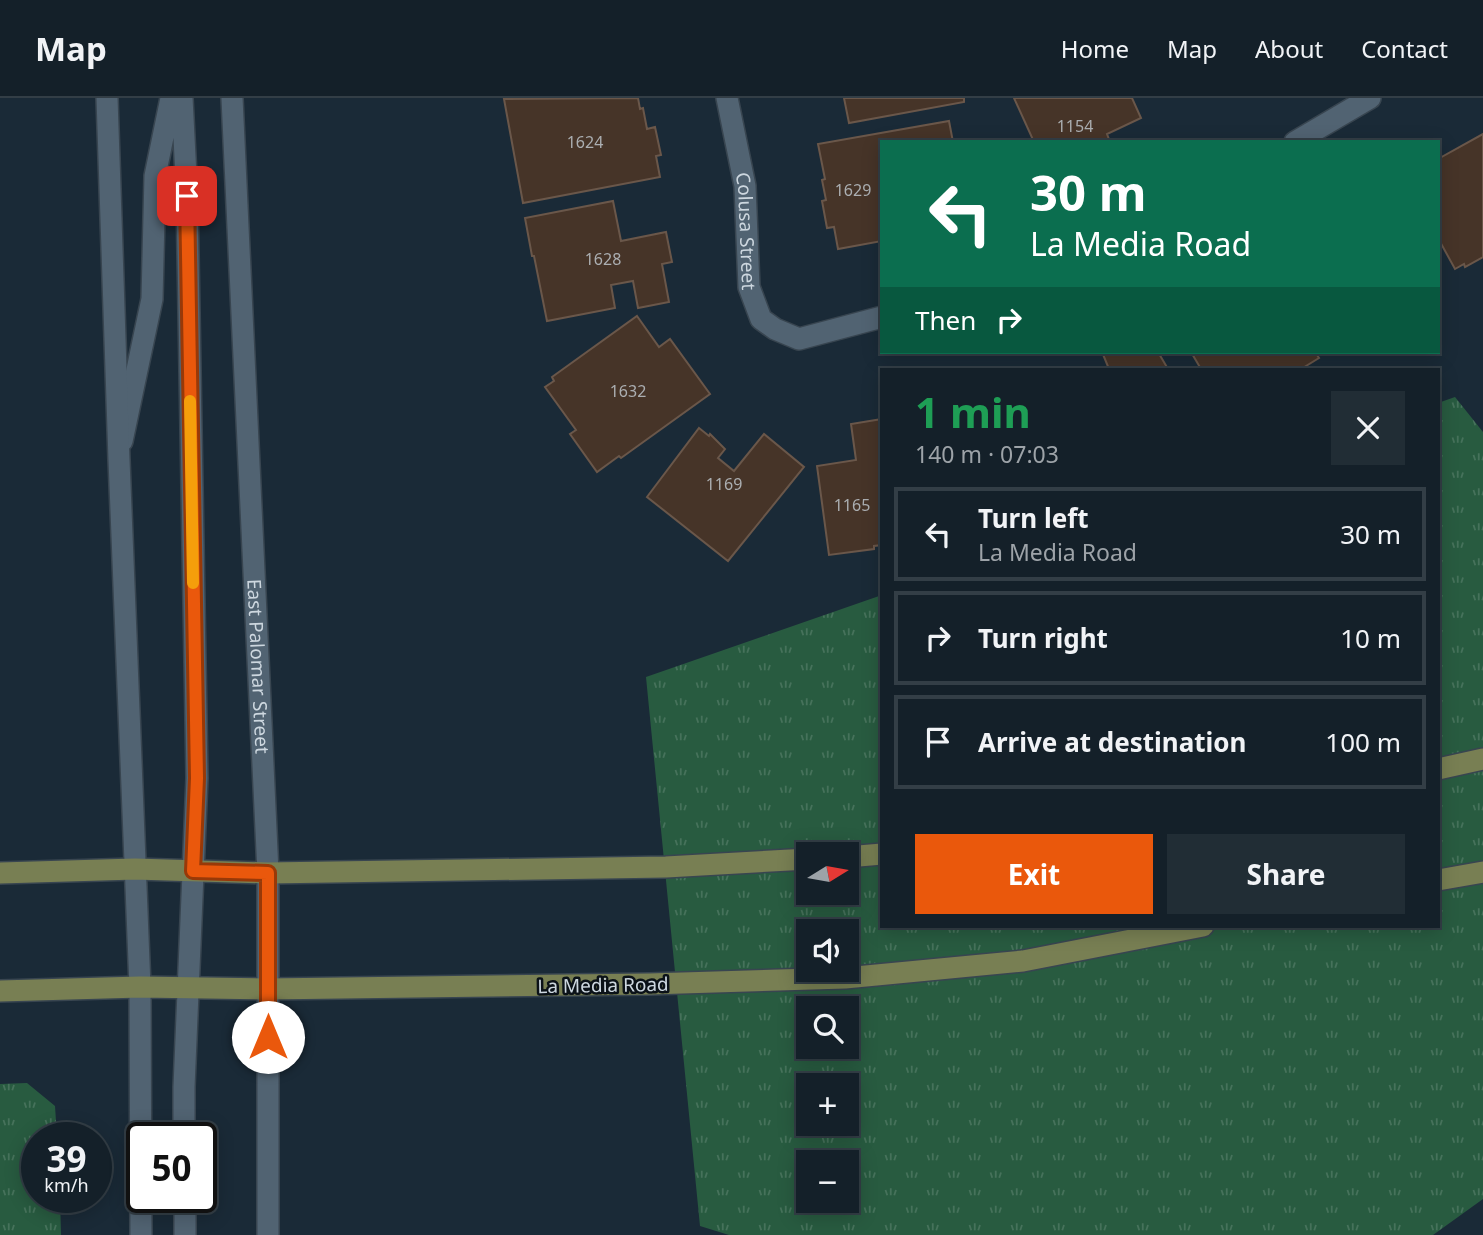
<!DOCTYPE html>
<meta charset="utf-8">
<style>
:root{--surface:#142029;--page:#212d35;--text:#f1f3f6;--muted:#9da3a8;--line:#333e46;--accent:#ea580c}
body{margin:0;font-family:"Noto Sans",sans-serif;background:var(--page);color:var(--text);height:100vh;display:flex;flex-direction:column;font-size:26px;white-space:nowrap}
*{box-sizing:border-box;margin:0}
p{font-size:23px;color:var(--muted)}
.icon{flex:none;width:38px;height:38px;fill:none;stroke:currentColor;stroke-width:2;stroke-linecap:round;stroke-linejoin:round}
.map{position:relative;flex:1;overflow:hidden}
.drawer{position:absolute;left:880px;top:270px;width:560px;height:560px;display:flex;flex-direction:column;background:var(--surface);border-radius:0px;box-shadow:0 4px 18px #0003,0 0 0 2px var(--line)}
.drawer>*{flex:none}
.guide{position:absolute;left:880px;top:42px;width:560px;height:214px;border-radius:0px;box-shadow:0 4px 18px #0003,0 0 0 2px var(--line);background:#0b6e4f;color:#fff;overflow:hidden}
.needle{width:46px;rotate:79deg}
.controls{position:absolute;left:796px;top:744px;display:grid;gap:14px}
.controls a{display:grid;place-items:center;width:63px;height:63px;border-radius:0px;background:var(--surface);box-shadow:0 4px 18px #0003,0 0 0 2px var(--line);font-size:35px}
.speed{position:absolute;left:21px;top:1024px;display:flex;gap:14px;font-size:35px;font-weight:700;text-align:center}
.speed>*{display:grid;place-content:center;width:91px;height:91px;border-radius:50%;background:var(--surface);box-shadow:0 4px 18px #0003,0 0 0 2px var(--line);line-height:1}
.speed small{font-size:18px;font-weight:400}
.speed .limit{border:4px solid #111;border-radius:10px;background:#fff;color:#111}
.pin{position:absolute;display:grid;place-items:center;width:60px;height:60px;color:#fff;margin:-30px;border-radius:14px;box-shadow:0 4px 10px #0006}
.me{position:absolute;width:77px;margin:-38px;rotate:0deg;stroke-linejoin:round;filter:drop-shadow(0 0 5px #0008)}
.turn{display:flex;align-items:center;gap:24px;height:147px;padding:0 35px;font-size:32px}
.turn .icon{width:91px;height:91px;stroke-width:2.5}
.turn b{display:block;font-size:49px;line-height:60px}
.then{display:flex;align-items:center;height:66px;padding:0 35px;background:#0003;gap:14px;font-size:26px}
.round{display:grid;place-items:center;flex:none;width:74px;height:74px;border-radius:0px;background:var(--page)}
.summary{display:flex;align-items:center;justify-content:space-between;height:119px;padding:0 35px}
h1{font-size:42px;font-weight:700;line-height:52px;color:#1e9e55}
.primary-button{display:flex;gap:14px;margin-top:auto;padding:14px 35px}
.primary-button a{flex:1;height:80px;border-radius:0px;background:var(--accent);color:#fff;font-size:28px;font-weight:700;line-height:80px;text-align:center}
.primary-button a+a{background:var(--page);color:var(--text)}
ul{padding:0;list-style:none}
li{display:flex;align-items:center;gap:21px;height:94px;margin:0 14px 10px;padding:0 21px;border:4px solid var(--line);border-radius:0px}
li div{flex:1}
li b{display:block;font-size:26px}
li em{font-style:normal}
header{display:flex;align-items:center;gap:42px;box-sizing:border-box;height:98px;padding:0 35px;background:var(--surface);border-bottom:2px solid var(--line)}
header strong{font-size:33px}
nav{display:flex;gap:38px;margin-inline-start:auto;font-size:24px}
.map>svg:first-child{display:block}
.grass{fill:url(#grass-tufts);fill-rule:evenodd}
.building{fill:#463428;stroke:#6a574a;stroke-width:2}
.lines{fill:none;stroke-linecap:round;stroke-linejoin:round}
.lane-casing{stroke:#384550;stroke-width:24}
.street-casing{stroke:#384550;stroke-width:24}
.secondary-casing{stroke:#384550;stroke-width:24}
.primary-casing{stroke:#384550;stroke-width:24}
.lane{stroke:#516372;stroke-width:21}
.street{stroke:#516372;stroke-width:21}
.secondary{stroke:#516372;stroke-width:21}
.primary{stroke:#787f53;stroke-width:21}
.route-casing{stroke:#983908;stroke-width:18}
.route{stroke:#ea580c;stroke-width:12}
.slow{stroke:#f59e0b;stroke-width:12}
.labels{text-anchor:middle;stroke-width:5;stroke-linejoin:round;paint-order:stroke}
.number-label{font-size:16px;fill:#abaeb1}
.street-label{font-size:19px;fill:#cdd7df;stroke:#0b1218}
</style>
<header>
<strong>Map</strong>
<nav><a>Home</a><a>Map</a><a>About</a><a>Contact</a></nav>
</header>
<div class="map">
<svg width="1483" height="1137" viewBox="0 0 1483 1137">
<defs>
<pattern id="grass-tufts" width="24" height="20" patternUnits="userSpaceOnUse" patternTransform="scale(1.75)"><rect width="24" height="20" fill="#285b40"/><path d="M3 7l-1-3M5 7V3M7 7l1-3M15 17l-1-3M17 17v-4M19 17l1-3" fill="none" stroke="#46725b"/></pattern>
</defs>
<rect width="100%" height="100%" fill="#1a2a37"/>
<!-- grass -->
<path class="grass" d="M1455 299 1483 334V1101L1433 1137H729L700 1128 646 579 882 497V828H1438V305ZM808 756H847V794H808ZM808 833H847V872H808ZM808 910H847V948H808ZM808 987H847V1026H808ZM808 1064H847V1102H808Z
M27 985 55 1008 57 1039 37 1040V1099H60L61 1137H0V986Z"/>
<!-- building -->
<path class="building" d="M638 0 640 11 643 10 647 31 655 29 661 57 656 58 660 79 523 105 504 1Z
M844 0H964V4L849 25Z
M1014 0H1132L1141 20 1107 36 1110 44H1034Z
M949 23 953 44H882V143L838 151 834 129 827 130 822 103 826 102 822 82 825 81 818 46Z
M1483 36V159L1465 169 1464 166 1455 171 1438 140V61Z
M613 103 621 143 666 134 672 164 662 166 669 204 638 210 633 183 611 187 615 210 547 223 534 158H532L525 120Z
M637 218 659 249 670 241 710 296 621 360 619 358 597 374 570 336 576 332 545 289 554 283 552 279Z
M1102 254H1158L1168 271H1109Z
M1191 254H1315L1319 260 1301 271H1201Z
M882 321V447L874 448V451L829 457 817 368 856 362 851 326Z
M699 330 709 338 710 336 725 351 718 360 734 373 764 336 804 369 728 463 647 399Z"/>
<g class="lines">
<defs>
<path id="lane" d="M182 0 187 98 197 680 184 989V1040
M122 343 152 201 155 78 171 0
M185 1099V1137"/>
<g id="street">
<path id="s1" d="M727 0 745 88 749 189 761 221 775 231 799 241 882 219"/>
<path d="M1295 44 1370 0"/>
</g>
<g id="secondary">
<path d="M107 0 119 362 140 889 141 1137"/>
<path id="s2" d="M232 0 268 775V1137"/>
</g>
<path id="primary" d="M1438 671 1483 661
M847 759 882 756
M0 775 135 771 268 775 666 769 808 761
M1438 782 1483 774
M0 893 140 889 267 891 649 886 845 880 1023 863 1203 828"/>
</defs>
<!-- lane casing -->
<use href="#lane" class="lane-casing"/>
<!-- street casing -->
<use href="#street" class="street-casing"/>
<!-- secondary casing -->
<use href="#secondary" class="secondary-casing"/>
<!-- primary casing -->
<use href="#primary" class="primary-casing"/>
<!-- lane -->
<use href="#lane" class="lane"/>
<!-- street -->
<use href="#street" class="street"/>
<!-- secondary -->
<use href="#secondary" class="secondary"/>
<!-- primary -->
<use href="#primary" class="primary"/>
</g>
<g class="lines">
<defs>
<path id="route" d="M187 98 197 680 193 773 268 775V939"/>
</defs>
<!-- route casing -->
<use href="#route" class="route-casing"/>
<!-- route -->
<use href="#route" class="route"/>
<!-- slow -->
<path class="slow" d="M190 303 193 485"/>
</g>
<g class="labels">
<!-- number labels -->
<g class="number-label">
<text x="1075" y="34">1154</text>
<text x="585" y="50">1624</text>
<text x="853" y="98">1629</text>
<text x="603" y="167">1628</text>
<text x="628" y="299">1632</text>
<text x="724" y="392">1169</text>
<text x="852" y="413">1165</text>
</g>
<!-- street labels -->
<g class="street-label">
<text dy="7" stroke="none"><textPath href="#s1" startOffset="135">Colusa Street</textPath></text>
<text dy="7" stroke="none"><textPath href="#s2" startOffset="569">East Palomar Street</textPath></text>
<text transform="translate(603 887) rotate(-1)" y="7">La Media Road</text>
</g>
</g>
</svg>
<div class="controls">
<a><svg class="needle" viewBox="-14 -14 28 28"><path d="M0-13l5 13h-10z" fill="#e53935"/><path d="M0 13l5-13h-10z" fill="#9da3a8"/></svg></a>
<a><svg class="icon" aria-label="sound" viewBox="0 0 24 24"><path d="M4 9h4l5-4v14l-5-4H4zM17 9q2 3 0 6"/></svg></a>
<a><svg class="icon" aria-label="search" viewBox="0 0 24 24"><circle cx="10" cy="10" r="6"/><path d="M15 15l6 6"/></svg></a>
<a>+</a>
<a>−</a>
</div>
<div class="speed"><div>39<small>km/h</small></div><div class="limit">50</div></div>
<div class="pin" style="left:187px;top:98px;background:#d93025"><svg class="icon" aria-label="arrive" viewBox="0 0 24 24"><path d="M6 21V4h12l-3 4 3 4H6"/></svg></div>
<svg class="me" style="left:268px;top:939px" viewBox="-20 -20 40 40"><circle r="19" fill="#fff"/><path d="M0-13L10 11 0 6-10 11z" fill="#ea580c"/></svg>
<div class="guide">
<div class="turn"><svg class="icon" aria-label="left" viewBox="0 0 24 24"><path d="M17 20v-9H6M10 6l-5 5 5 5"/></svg><div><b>30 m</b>La Media Road</div></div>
<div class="then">Then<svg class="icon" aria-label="right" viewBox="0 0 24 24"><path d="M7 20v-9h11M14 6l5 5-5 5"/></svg></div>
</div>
<section class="drawer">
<div class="summary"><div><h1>1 min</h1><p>140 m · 07:03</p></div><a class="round"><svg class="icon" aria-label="close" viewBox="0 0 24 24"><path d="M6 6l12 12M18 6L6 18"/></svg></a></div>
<ul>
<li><svg class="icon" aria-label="left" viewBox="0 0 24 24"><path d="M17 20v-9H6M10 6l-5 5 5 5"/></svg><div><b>Turn left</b><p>La Media Road</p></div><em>30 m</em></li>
<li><svg class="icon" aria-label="right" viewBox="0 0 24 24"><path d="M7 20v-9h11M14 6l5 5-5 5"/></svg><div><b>Turn right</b></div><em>10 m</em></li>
<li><svg class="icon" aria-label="arrive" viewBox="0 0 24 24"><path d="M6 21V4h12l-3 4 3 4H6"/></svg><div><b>Arrive at destination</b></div><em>100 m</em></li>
</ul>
<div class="primary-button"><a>Exit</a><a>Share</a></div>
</section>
</div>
